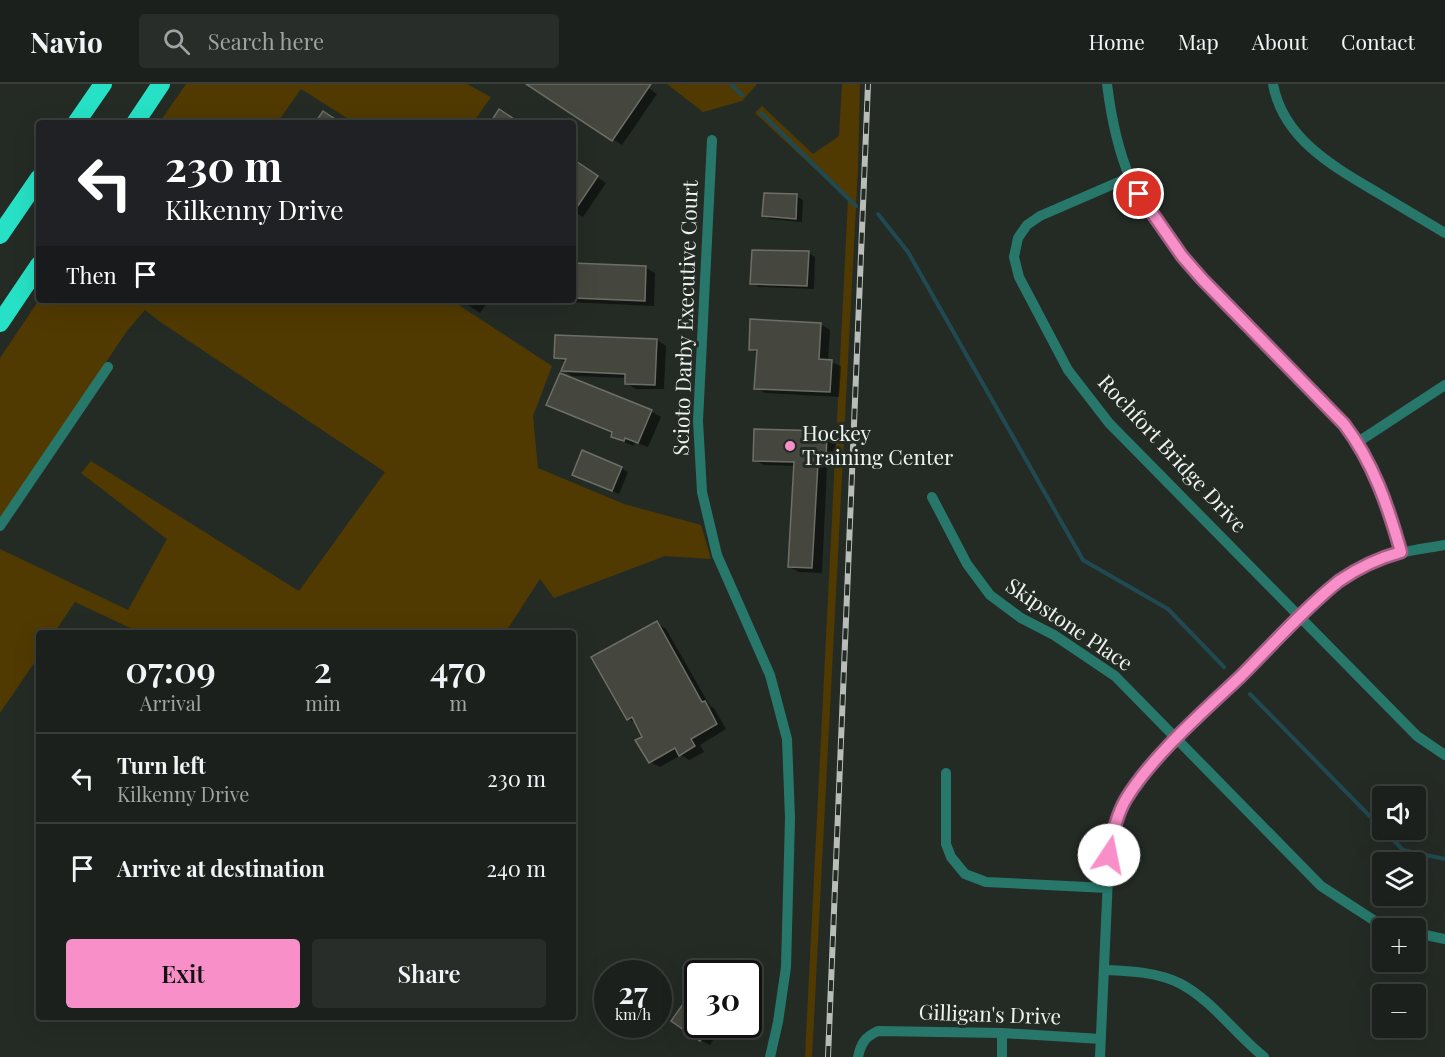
<!DOCTYPE html>
<meta charset="utf-8">
<style>
:root{--surface:#1b201c;--page:#282d29;--text:#f1f3f6;--muted:#a0a3a3;--line:#393e3b;--accent:#f98fc9}
body{margin:0;font-family:"Playfair Display",serif;background:var(--page);color:var(--text);height:100vh;display:flex;flex-direction:column;font-size:22px;white-space:nowrap}
*{box-sizing:border-box;margin:0}
p{font-size:20px;color:var(--muted)}
.icon{flex:none;width:33px;height:33px;fill:none;stroke:currentColor;stroke-width:2;stroke-linecap:round;stroke-linejoin:round}
.map{position:relative;flex:1;overflow:hidden}
.side{position:absolute;left:36px;top:546px;width:540px;height:390px;display:flex;flex-direction:column;background:var(--surface);border-radius:6px;box-shadow:0 6px 24px #0002,0 0 0 2px var(--line)}
.side>*{flex:none}
.top-card{position:absolute;left:36px;top:36px;width:540px;height:183px;border-radius:6px;box-shadow:0 6px 24px #0002,0 0 0 2px var(--line);background:#202124;color:#fff;overflow:hidden}
.controls{position:absolute;left:1372px;top:702px;display:grid;gap:12px}
.controls a{display:grid;place-items:center;width:54px;height:54px;border-radius:6px;background:var(--surface);box-shadow:0 6px 24px #0002,0 0 0 2px var(--line);font-size:30px}
.speed{position:absolute;left:594px;top:876px;display:flex;gap:12px;font-size:30px;font-weight:700;text-align:center}
.speed>*{display:grid;place-content:center;width:78px;height:78px;border-radius:50%;background:var(--surface);box-shadow:0 6px 24px #0002,0 0 0 2px var(--line);line-height:1}
.speed small{font-size:15px;font-weight:400}
.speed .limit{border:3px solid #111;border-radius:9px;background:#fff;color:#111}
.pin{position:absolute;display:grid;place-items:center;width:51px;height:51px;color:#fff;margin:-26px;border:3px solid #fff;border-radius:50%;box-shadow:0 2px 6px #0007}
.me{position:absolute;width:66px;margin:-33px;rotate:11deg;stroke-linejoin:round;filter:drop-shadow(0 0 4px #0008)}
.turn{display:flex;align-items:center;gap:21px;height:126px;padding:0 30px;font-size:27px}
.turn .icon{width:78px;height:78px;stroke-width:2.5}
.turn b{display:block;font-size:42px;line-height:51px}
.then{display:flex;align-items:center;height:57px;padding:0 30px;background:#0003;gap:12px;font-size:22px}
.eta{display:flex;justify-content:space-evenly;align-items:center;height:102px;text-align:center}
.eta b{font-size:36px;font-weight:600;line-height:42px}
.cta{display:flex;gap:12px;margin-top:auto;padding:12px 30px}
.cta a{flex:1;height:69px;border-radius:6px;background:var(--accent);color:#111;font-size:24px;font-weight:600;line-height:69px;text-align:center}
.cta a+a{background:var(--page);color:var(--text)}
ul{padding:0;list-style:none}
li{display:flex;align-items:center;gap:18px;height:90px;padding:0 30px;border-top:2px solid var(--line)}
li div{flex:1}
li b{display:block;font-size:22px}
li em{font-style:normal}
header{display:flex;align-items:center;gap:36px;box-sizing:border-box;height:84px;padding:0 30px;background:var(--surface);border-bottom:2px solid var(--line)}
header strong{font-size:28px}
nav{display:flex;gap:33px;margin-inline-start:auto;font-size:21px}
.search{width:420px;height:54px;background:var(--page);display:flex;align-items:center;gap:15px;box-sizing:border-box;padding:0 21px;border-radius:6px;color:var(--muted);font-size:22px}
.map>svg:first-child{display:block}
.green{fill:#513a01}
.shadow{fill:#0007}
.lines{fill:none;stroke-linecap:round;stroke-linejoin:round}
.stream{stroke:#204951;stroke-width:4}
.building{fill:#45473e;stroke:#6d6f65;stroke-width:1.5}
.street{stroke:#27786b;stroke-width:10}
.highway{stroke:#26e1c5;stroke-width:18}
.rail-casing{stroke:#b8bdb9;stroke-width:6}
.rail{stroke:#242b25;stroke-width:4;stroke-dasharray:11;stroke-linecap:butt}
.route-casing{stroke:#a25d83;stroke-width:15}
.route{stroke:#f98fc9;stroke-width:10}
.poi-dot{fill:#f98fc9;stroke:#242b25;stroke-width:2}
.labels{text-anchor:middle;stroke-width:6;stroke-linejoin:round;paint-order:stroke}
.street-label{font-size:21px;fill:#eef3ef;stroke:#242b25}
.poi-label{font-size:21px;fill:#eef3ef;stroke:#242b25;text-anchor:start}
</style>
<header>
<strong>Navio</strong>
<div class="search"><svg class="icon" aria-label="search" viewBox="0 0 24 24"><circle cx="10" cy="10" r="6"/><path d="M15 15l6 6"/></svg>Search here</div>
<nav><a>Home</a><a>Map</a><a>About</a><a>Contact</a></nav>
</header>
<div class="map">
<svg width="1445" height="973" viewBox="0 0 1445 973">
<rect width="100%" height="100%" fill="#242b25"/>
<!-- green -->
<path class="green" d="M186 0H467L491 13 473 39H355L301 5 277 39H159Z
M667 0H757L742 17 703 28Z
M842 0H860L858 83 812 973H805L848 116 755 29 762 22 813 70 839 52Z
M39 216H451L552 282 533 332 538 384 624 420 701 441 711 475 665 472 554 514 540 495 505 549H141L75 518 54 549H39V572L0 629V465L128 526 167 455 81 389 91 377 299 507 385 388 159 237 145 226 127 247 0 435V274Z"/>
<!-- shadow -->
<path class="shadow" d="M528 0H643L657 10 622 61Z
M573 76 606 99 583 133 573 127Z
M796 112 803 116 802 138 770 135 763 131Z
M809 169 815 173 814 205 759 203 752 199Z
M573 181 646 184 655 189 654 222 568 218 565 216H573Z
M460 216H489L480 229Z
M820 240 830 246 828 277 841 282 839 313 765 309 756 304 759 270 750 265Z
M657 256 666 262 664 305H636L626 299 627 294 572 292 563 286 566 279 556 273Z
M548 320 651 327 661 333 648 363 635 358 634 362 622 357 613 352V349Z
M827 348 836 354 835 383H827L822 489 799 488 790 483 795 382 764 381 754 376Z
M621 384 628 388 619 410 581 394Z
M657 539 666 545 710 622 714 624 726 645 700 661 704 668 689 676 681 671 660 683 650 678 644 653 637 640 629 635Z
M710 883 719 889 721 890H706Z
M698 940H723L710 961 700 956Z"/>
<g class="lines">
<!-- stream -->
<path class="stream" d="M731 0 742 11
M761 29 856 122
M878 130 908 168 1083 476 1168 525 1224 583
M1250 610 1403 766 1445 775"/>
</g>
<!-- building -->
<path class="building" d="M526 0H651L612 57Z
M499 25 520 39H490Z
M323 27 341 39H315Z
M573 75 598 92 573 129Z
M764 109 797 110 796 135 762 132Z
M752 166 809 167 807 202 750 200Z
M573 179 646 182 645 217 573 214Z
M750 235 821 239 819 275 832 276 830 308 754 305 757 266H749Z
M555 251 657 255 655 301 625 300V290L561 287 566 275 554 274Z
M560 289 652 326 638 359 625 354 624 357 611 353 612 348 546 321Z
M754 345 827 347 826 379H818L812 484 788 483 794 378 753 377Z
M582 366 622 383 612 407 572 391Z
M657 537 702 618 705 617 717 640 691 655 695 662 679 672 675 664 649 679 635 656 642 653 632 633 627 636 591 573Z
M698 899V940H711L700 957 671 937Z"/>
<g class="lines">
<!-- street -->
<path class="street" d="M1107 0C1111 32 1117 64 1130 94 1148 131 1175 164 1202 195L1344 340C1373 378 1388 422 1401 468
M1273 0C1283 55 1334 83 1378 109 1400 122 1423 136 1445 149
M712 56 698 337 702 408 717 471 770 591 787 655 790 734 786 883 778 938 770 973
M1130 93 1040 132 1027 141 1018 154 1014 173 1019 193 1068 286 1109 339 1417 652 1445 671
M1358 358 1445 301
M932 413 967 480 990 511 1021 534 1054 551 1115 592 1321 802 1381 841 1398 844
M0 442 108 283
M946 689V760L951 773 965 790 986 798 1107 804
M1416 849 1445 855
M1104 886C1130 887 1158 888 1181 900 1213 917 1236 951 1264 973
M1002 949V973
M858 973C861 959 865 953 878 947L1002 949 1101 955
M1100 973 1109 771C1112 751 1116 732 1126 715 1136 698 1150 684 1164 669 1193 637 1225 606 1257 576 1287 546 1317 510 1354 487 1383 470 1413 466 1445 461"/>
<!-- highway -->
<path class="highway" d="M76 39 103 0
M135 39 161 0
M0 151 39 94
M0 239 39 181"/>
<defs>
<path id="rail" d="M828 973 868 0"/>
</defs>
<!-- rail casing -->
<use href="#rail" class="rail-casing"/>
<!-- rail -->
<use href="#rail" class="rail"/>
</g>
<g class="lines">
<defs>
<path id="route" d="M1109 771C1112 751 1116 732 1126 715 1152 672 1204 627 1241 592 1273 560 1304 525 1339 497 1358 484 1379 474 1401 468 1388 422 1373 378 1344 340L1202 195 1182 172 1139 110"/>
</defs>
<!-- route casing -->
<use href="#route" class="route-casing"/>
<!-- route -->
<use href="#route" class="route"/>
</g>
<!-- markers -->
<circle class="poi-dot" cx="790" cy="362" r="6"/>
<g class="labels">
<!-- street labels -->
<g class="street-label">
<text transform="translate(686 234) rotate(-88)" y="7">Scioto Darby Executive Court</text>
<text transform="translate(1172 370) rotate(47)" y="7">Rochfort Bridge Drive</text>
<text transform="translate(1069 541) rotate(34)" y="7">Skipstone Place</text>
<text transform="translate(990 931) rotate(2)" y="7">Gilligan's Drive</text>
</g>
<!-- poi labels -->
<g class="poi-label">
<text x="802" y="357">Hockey<tspan x="802" dy="24">Training Center</tspan></text>
</g>
</g>
</svg>
<div class="controls">
<a><svg class="icon" aria-label="sound" viewBox="0 0 24 24"><path d="M4 9h4l5-4v14l-5-4H4zM17 9q2 3 0 6"/></svg></a>
<a><svg class="icon" aria-label="layers" viewBox="0 0 24 24"><path d="M12 4l9 5-9 5-9-5zM3 14l9 5 9-5"/></svg></a>
<a>+</a>
<a>−</a>
</div>
<div class="speed"><div>27<small>km/h</small></div><div class="limit">30</div></div>
<div class="pin" style="left:1139px;top:110px;background:#d93025"><svg class="icon" aria-label="arrive" viewBox="0 0 24 24"><path d="M6 21V4h12l-3 4 3 4H6"/></svg></div>
<svg class="me" style="left:1109px;top:771px" viewBox="-20 -20 40 40"><circle r="19" fill="#fff"/><path d="M0-13L10 11 0 6-10 11z" fill="#f98fc9"/></svg>
<div class="top-card">
<div class="turn"><svg class="icon" aria-label="left" viewBox="0 0 24 24"><path d="M17 20v-9H6M10 6l-5 5 5 5"/></svg><div><b>230 m</b>Kilkenny Drive</div></div>
<div class="then">Then<svg class="icon" aria-label="arrive" viewBox="0 0 24 24"><path d="M6 21V4h12l-3 4 3 4H6"/></svg></div>
</div>
<section class="side">
<div class="eta">
<div><b>07:09</b><p>Arrival</p></div>
<div><b>2</b><p>min</p></div>
<div><b>470</b><p>m</p></div>
</div>
<ul>
<li><svg class="icon" aria-label="left" viewBox="0 0 24 24"><path d="M17 20v-9H6M10 6l-5 5 5 5"/></svg><div><b>Turn left</b><p>Kilkenny Drive</p></div><em>230 m</em></li>
<li><svg class="icon" aria-label="arrive" viewBox="0 0 24 24"><path d="M6 21V4h12l-3 4 3 4H6"/></svg><div><b>Arrive at destination</b></div><em>240 m</em></li>
</ul>
<div class="cta"><a>Exit</a><a>Share</a></div>
</section>
</div>
